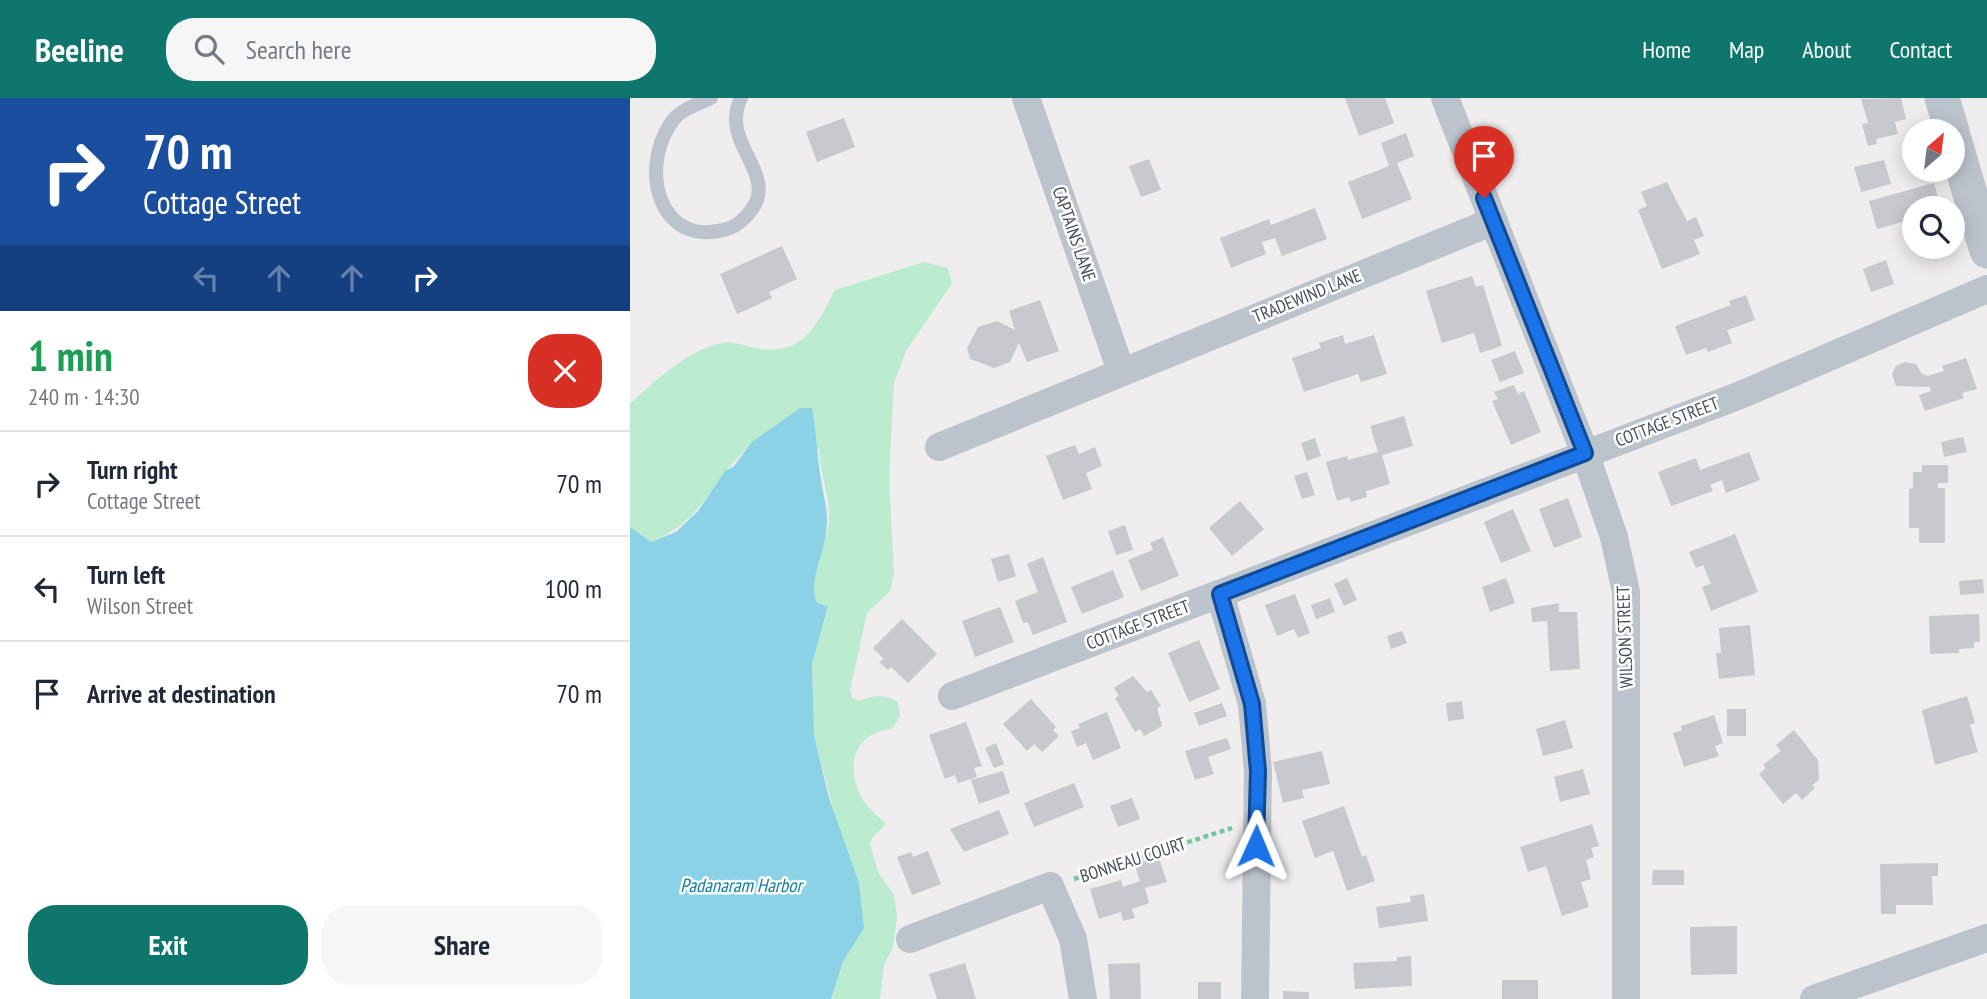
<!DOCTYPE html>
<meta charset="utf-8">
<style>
:root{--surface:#fff;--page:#f6f6f7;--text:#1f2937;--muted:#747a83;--line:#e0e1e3;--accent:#0f766e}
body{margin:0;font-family:"PT Sans Narrow",sans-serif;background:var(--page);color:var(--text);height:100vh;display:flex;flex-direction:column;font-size:26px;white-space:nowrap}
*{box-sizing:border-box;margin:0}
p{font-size:23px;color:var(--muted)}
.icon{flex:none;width:38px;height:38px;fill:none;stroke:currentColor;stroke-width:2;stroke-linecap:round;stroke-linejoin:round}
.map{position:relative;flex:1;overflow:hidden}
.details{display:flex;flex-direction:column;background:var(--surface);width:630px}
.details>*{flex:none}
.top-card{background:#1a4fa0;color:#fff;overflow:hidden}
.needle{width:46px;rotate:28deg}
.buttons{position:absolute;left:1272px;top:21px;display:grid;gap:14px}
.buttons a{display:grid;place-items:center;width:63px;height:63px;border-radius:50%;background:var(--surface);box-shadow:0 4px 18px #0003;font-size:35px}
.pin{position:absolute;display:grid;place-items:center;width:60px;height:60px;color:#fff;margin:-72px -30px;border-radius:50% 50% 50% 0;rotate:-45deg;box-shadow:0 0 7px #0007}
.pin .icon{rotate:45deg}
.me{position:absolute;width:77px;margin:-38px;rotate:1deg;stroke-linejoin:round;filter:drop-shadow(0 0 5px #0008)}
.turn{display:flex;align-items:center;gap:24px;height:147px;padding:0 28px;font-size:32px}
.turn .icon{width:91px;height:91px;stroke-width:2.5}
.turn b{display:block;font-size:49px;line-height:60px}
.lanes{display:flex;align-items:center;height:66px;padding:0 28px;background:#0003;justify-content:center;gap:35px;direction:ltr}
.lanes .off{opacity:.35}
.round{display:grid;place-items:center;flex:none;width:74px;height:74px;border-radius:28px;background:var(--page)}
.summary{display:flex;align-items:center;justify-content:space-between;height:119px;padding:0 28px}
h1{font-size:42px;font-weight:700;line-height:52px;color:#1e9e55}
.button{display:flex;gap:14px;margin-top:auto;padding:14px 28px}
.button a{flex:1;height:80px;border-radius:28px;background:var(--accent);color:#fff;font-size:28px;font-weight:700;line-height:80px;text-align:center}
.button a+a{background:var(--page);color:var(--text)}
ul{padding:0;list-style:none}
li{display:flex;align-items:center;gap:21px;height:105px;padding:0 28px;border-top:2px solid var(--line)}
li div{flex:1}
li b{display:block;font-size:26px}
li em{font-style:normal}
header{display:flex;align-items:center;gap:42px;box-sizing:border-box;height:98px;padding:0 35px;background:var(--accent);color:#fff}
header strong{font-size:33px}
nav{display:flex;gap:38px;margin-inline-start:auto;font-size:24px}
.search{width:490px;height:63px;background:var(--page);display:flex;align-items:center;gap:18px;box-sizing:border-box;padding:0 24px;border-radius:28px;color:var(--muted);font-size:26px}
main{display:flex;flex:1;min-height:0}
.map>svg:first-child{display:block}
.green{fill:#bceccf}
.water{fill:#8bd2e7}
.building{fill:#c7c9cf}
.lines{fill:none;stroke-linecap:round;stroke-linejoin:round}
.path{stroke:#76c8a1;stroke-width:4.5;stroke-dasharray:5 3.5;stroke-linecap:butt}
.service{stroke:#bbc4cc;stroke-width:14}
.minor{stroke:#bbc4cc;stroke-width:28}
.tertiary{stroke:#bbc4cc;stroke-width:35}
.route-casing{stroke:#114b97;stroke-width:18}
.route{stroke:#1a73e8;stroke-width:12}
.labels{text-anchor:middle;stroke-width:5;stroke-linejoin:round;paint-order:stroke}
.street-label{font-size:18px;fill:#465059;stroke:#fff}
.water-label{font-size:19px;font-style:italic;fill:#1280a0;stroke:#fff}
</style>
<header>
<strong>Beeline</strong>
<div class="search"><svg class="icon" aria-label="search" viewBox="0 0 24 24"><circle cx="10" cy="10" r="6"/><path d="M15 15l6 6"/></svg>Search here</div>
<nav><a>Home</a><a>Map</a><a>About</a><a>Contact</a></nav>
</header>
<main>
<section class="details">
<div class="top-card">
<div class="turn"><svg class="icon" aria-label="right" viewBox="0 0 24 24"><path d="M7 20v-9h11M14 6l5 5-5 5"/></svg><div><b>70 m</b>Cottage Street</div></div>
<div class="lanes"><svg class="icon off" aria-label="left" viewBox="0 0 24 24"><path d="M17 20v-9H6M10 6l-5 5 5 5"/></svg><svg class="icon off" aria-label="ahead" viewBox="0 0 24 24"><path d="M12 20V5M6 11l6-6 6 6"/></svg><svg class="icon off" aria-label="ahead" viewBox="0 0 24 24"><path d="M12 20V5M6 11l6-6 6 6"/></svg><svg class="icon" aria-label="right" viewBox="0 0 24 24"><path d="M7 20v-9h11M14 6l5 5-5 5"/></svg></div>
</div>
<div class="summary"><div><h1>1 min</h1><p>240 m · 14:30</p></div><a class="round" style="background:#d93025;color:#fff"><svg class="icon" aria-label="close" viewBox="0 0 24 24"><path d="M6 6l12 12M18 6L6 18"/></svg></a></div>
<ul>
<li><svg class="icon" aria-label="right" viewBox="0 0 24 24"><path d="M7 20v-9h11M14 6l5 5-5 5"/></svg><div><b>Turn right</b><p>Cottage Street</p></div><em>70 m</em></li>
<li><svg class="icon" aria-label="left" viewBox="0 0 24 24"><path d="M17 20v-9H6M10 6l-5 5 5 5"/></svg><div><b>Turn left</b><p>Wilson Street</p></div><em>100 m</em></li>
<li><svg class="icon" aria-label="arrive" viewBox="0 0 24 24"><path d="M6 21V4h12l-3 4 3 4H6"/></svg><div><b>Arrive at destination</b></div><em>70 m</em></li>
</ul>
<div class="button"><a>Exit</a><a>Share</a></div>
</section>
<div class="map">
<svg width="1357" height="901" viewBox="0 0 1357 901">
<rect width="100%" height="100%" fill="#efeded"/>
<!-- green -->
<path class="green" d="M294 164 318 170 322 185 276 253 264 285 259 381 264 476 260 493 237 515 220 593 222 600 229 603C242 597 256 596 268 604L270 618 262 631C226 634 215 665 230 697 235 708 248 718 256 726L242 740 240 746 248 774 264 797 267 819 263 849 254 867 250 901H201L213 864 234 830 184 637 182 566 198 508 187 505C175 476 201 444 199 415 198 393 190 374 189 351L122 344C113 356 101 365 93 377 69 409 60 427 21 444L0 429V306C22 285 63 248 94 245 108 244 118 249 131 251 176 256 187 225 205 192Z"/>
<!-- water -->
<path class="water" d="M170 310H182C186 332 187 353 190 375 194 405 201 414 194 446 190 464 179 486 187 505L198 508 182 566 184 637 199 700 229 785 234 830 213 864 201 901H0V429L21 444 46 434 68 413 95 373 104 368 122 344Z"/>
<!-- building -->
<path class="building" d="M715 0H755L764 25 729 38Z
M1271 0 1276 21 1265 24 1268 36 1246 41 1247 46 1238 48 1232 26 1238 25 1231 1Z
M214 20 225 49 187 64 176 34Z
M776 35 784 58 767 65 782 101 732 121 718 84 759 68 751 45Z
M519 61 531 92 511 99 499 68Z
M1254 62 1261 86 1231 94 1224 69Z
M1037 84 1057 123 1066 119 1074 138 1064 142 1070 156 1032 171 1008 112 1017 108 1011 94Z
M1304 85 1311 110H1284V128L1274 131 1272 124 1247 131 1239 103Z
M685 110 697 141 652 158 645 140 632 144 636 156 601 170 590 140 639 121 641 127Z
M152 148 167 181 139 194 142 200 107 216 90 176Z
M1256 162 1264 186 1241 194 1233 171Z
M842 178 846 189 853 187 872 248 850 255 844 235 812 245 796 193Z
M1116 197 1125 222 1097 232 1102 245 1078 254 1076 250 1056 257 1045 228 1101 207 1099 203Z
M410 202 429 253 397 264 389 245 380 264 364 270 340 261 337 250 348 229 367 223 385 232 379 213Z
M713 237 715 246 744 237 757 276 731 284 728 276 674 294 662 260 691 250 689 245Z
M885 253 894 275 870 284 861 262Z
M1336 260 1347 291 1332 295 1334 300 1295 313 1289 297 1301 293 1300 289 1266 288 1262 276 1266 268 1275 264 1286 266 1292 276 1298 278 1314 273 1312 268Z
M884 287 888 296 894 293 911 334 881 347 862 303 868 301 864 294Z
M774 318 783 348 752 357 760 386 736 393 737 399 721 404 719 399 707 403 696 364 717 358 718 362 748 354 740 328Z
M1333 339 1337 354 1314 359 1311 344Z
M685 340 691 358 677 363 671 345Z
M445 347 449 356 465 349 472 368 456 375 462 391 433 402 416 358Z
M1119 354 1130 382 1096 395 1092 382 1080 387 1083 393 1041 408 1028 374 1066 360 1070 372Z
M1292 367H1318V385H1308V390H1315V445H1289V430H1279V391L1283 390V374H1292Z
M677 374 685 397 672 401 664 378Z
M938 400 952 439 924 450 909 411Z
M610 403 634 431 602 458 579 430Z
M883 411 901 453 871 465 854 424Z
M495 427 503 452 486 457 478 433Z
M1105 436 1128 494 1081 513 1072 489 1081 486 1073 467 1066 470 1059 454Z
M533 439 549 478 511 493 498 462 523 452 520 445Z
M379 456 386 478 368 484 361 461Z
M413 459 437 524 403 537 398 524 393 525 385 503 408 494 397 466Z
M483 472 494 499 452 516 441 489Z
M717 480 727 502 714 508 704 486Z
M876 480 885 505 860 514 852 489Z
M1353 481 1354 495 1330 497 1329 483Z
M665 496 680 535 668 540 664 531 647 538 635 507Z
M700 500 705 514 686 521 681 507Z
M929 505V514H947L950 571 920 573 917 523 902 524 901 510Z
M370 509 384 544 345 559 332 523Z
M1349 516 1350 544H1344V550L1329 551V555L1300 556 1299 518Z
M272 521 307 556 278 585 261 569 258 572 249 564 254 561 243 550Z
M1120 527 1125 577 1089 581 1086 555H1091L1089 530Z
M772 533 777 545 761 551 757 538Z
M569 542 590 591 559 604 538 555Z
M503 578 517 594 521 592 531 608 527 610 532 628 514 638 510 631 505 634 485 600 489 598 484 590Z
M1337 598 1345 625 1340 627 1348 654 1305 667 1292 612Z
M401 601 426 629 423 632 429 638 412 654 404 646 397 653 373 626Z
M832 603 834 621 818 623 816 605Z
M592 605 597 618 569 628 564 615Z
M1097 611H1116V638H1097Z
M477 614 491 650 463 662 456 645 447 649 441 633 450 630 448 626Z
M1084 617 1093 645 1085 648 1089 658 1054 669 1043 635 1052 632 1051 628Z
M935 622 943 650 913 658 906 631Z
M336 624 352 668 344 670 347 679 328 685 325 677 315 681 299 637Z
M1164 632 1188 662 1189 682 1182 687 1185 690 1172 702 1166 695 1153 706 1129 676 1136 670 1133 667 1151 653 1146 647Z
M597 640 601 651 578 659 584 676 565 682 555 653Z
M366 645 374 666 364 670 355 650Z
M692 653 700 686 672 692 674 700 653 705 643 664Z
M953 671 960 696 930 704 924 679Z
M373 673 380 695 349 706 341 682Z
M444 685 454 709 404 729 394 705Z
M502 700 510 721 488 729 480 708Z
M714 708 732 759 736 757 745 783 717 793 703 753 685 760 672 723Z
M369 712 379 736 334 754 320 731Z
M962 726 969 748 961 750 964 759 956 762 961 781 951 784 959 809 932 818 916 768 898 774 890 749Z
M298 753 311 786 282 797 267 759 281 754 283 759Z
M528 757 537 784 515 790 519 805 502 811 505 820 493 823 491 814 469 821 460 791 491 782 493 789 510 783 504 764Z
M1308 765V778H1302L1303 807H1266V816H1251L1250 766Z
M1023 772H1054V787H1022Z
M794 796 798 823 749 830 746 809 781 804 780 798Z
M1107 828V876L1061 877 1060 829Z
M781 858 782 888 725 891 723 865 767 863V859Z
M335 865 346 901H307L299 876Z
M510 865 511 901H480L478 866Z
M872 882H908V901H872Z
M568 884H591V901H568Z
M653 893 679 894V901H653Z"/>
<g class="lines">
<!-- path -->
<path class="path" d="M444 781 602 730"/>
<!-- service -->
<path class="service" d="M81 0C68 6 49 12 41 25 8 74 31 151 97 131 109 128 122 114 127 102 138 68 91 42 111 0"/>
<!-- minor -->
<path class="minor" d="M396 0 491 273
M815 0 955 355 984 439 996 494V901
M309 349 864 123
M590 496 622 606 628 673 625 901
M322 598 1113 296 1357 191
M280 841 420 788 443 841 453 901
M1184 901 1357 840"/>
<!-- tertiary -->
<path class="tertiary" d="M1312 0 1322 33
M1323 38 1357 153"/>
</g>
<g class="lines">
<defs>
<path id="route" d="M626 748 628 673 622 606 590 496 955 355 854 100"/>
</defs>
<!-- route casing -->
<use href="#route" class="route-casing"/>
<!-- route -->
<use href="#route" class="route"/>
</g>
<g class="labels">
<!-- street labels -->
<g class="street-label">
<text transform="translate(444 136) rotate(71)" y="6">CAPTAINS LANE</text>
<text transform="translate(677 198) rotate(-22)" y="6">TRADEWIND LANE</text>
<text transform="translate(1037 324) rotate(-21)" y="6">COTTAGE STREET</text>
<text transform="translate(508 527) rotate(-21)" y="6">COTTAGE STREET</text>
<text transform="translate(995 539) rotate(-92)" y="6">WILSON STREET</text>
<text transform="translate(503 762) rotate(-18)" y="6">BONNEAU COURT</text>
</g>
<!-- water labels -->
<g class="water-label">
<text x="111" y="794">Padanaram Harbor</text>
</g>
</g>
</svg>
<div class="buttons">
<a><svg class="needle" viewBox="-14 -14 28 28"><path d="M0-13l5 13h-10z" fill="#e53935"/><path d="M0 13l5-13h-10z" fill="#747a83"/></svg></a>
<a><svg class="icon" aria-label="search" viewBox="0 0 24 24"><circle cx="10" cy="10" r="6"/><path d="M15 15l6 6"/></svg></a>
</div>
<div class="pin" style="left:854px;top:100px;background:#d93025"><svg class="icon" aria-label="arrive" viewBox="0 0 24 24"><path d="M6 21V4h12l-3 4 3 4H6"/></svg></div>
<svg class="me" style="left:626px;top:748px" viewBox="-20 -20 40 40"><path d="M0-17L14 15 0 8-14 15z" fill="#1a73e8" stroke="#fff" stroke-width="4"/></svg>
</div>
</main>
